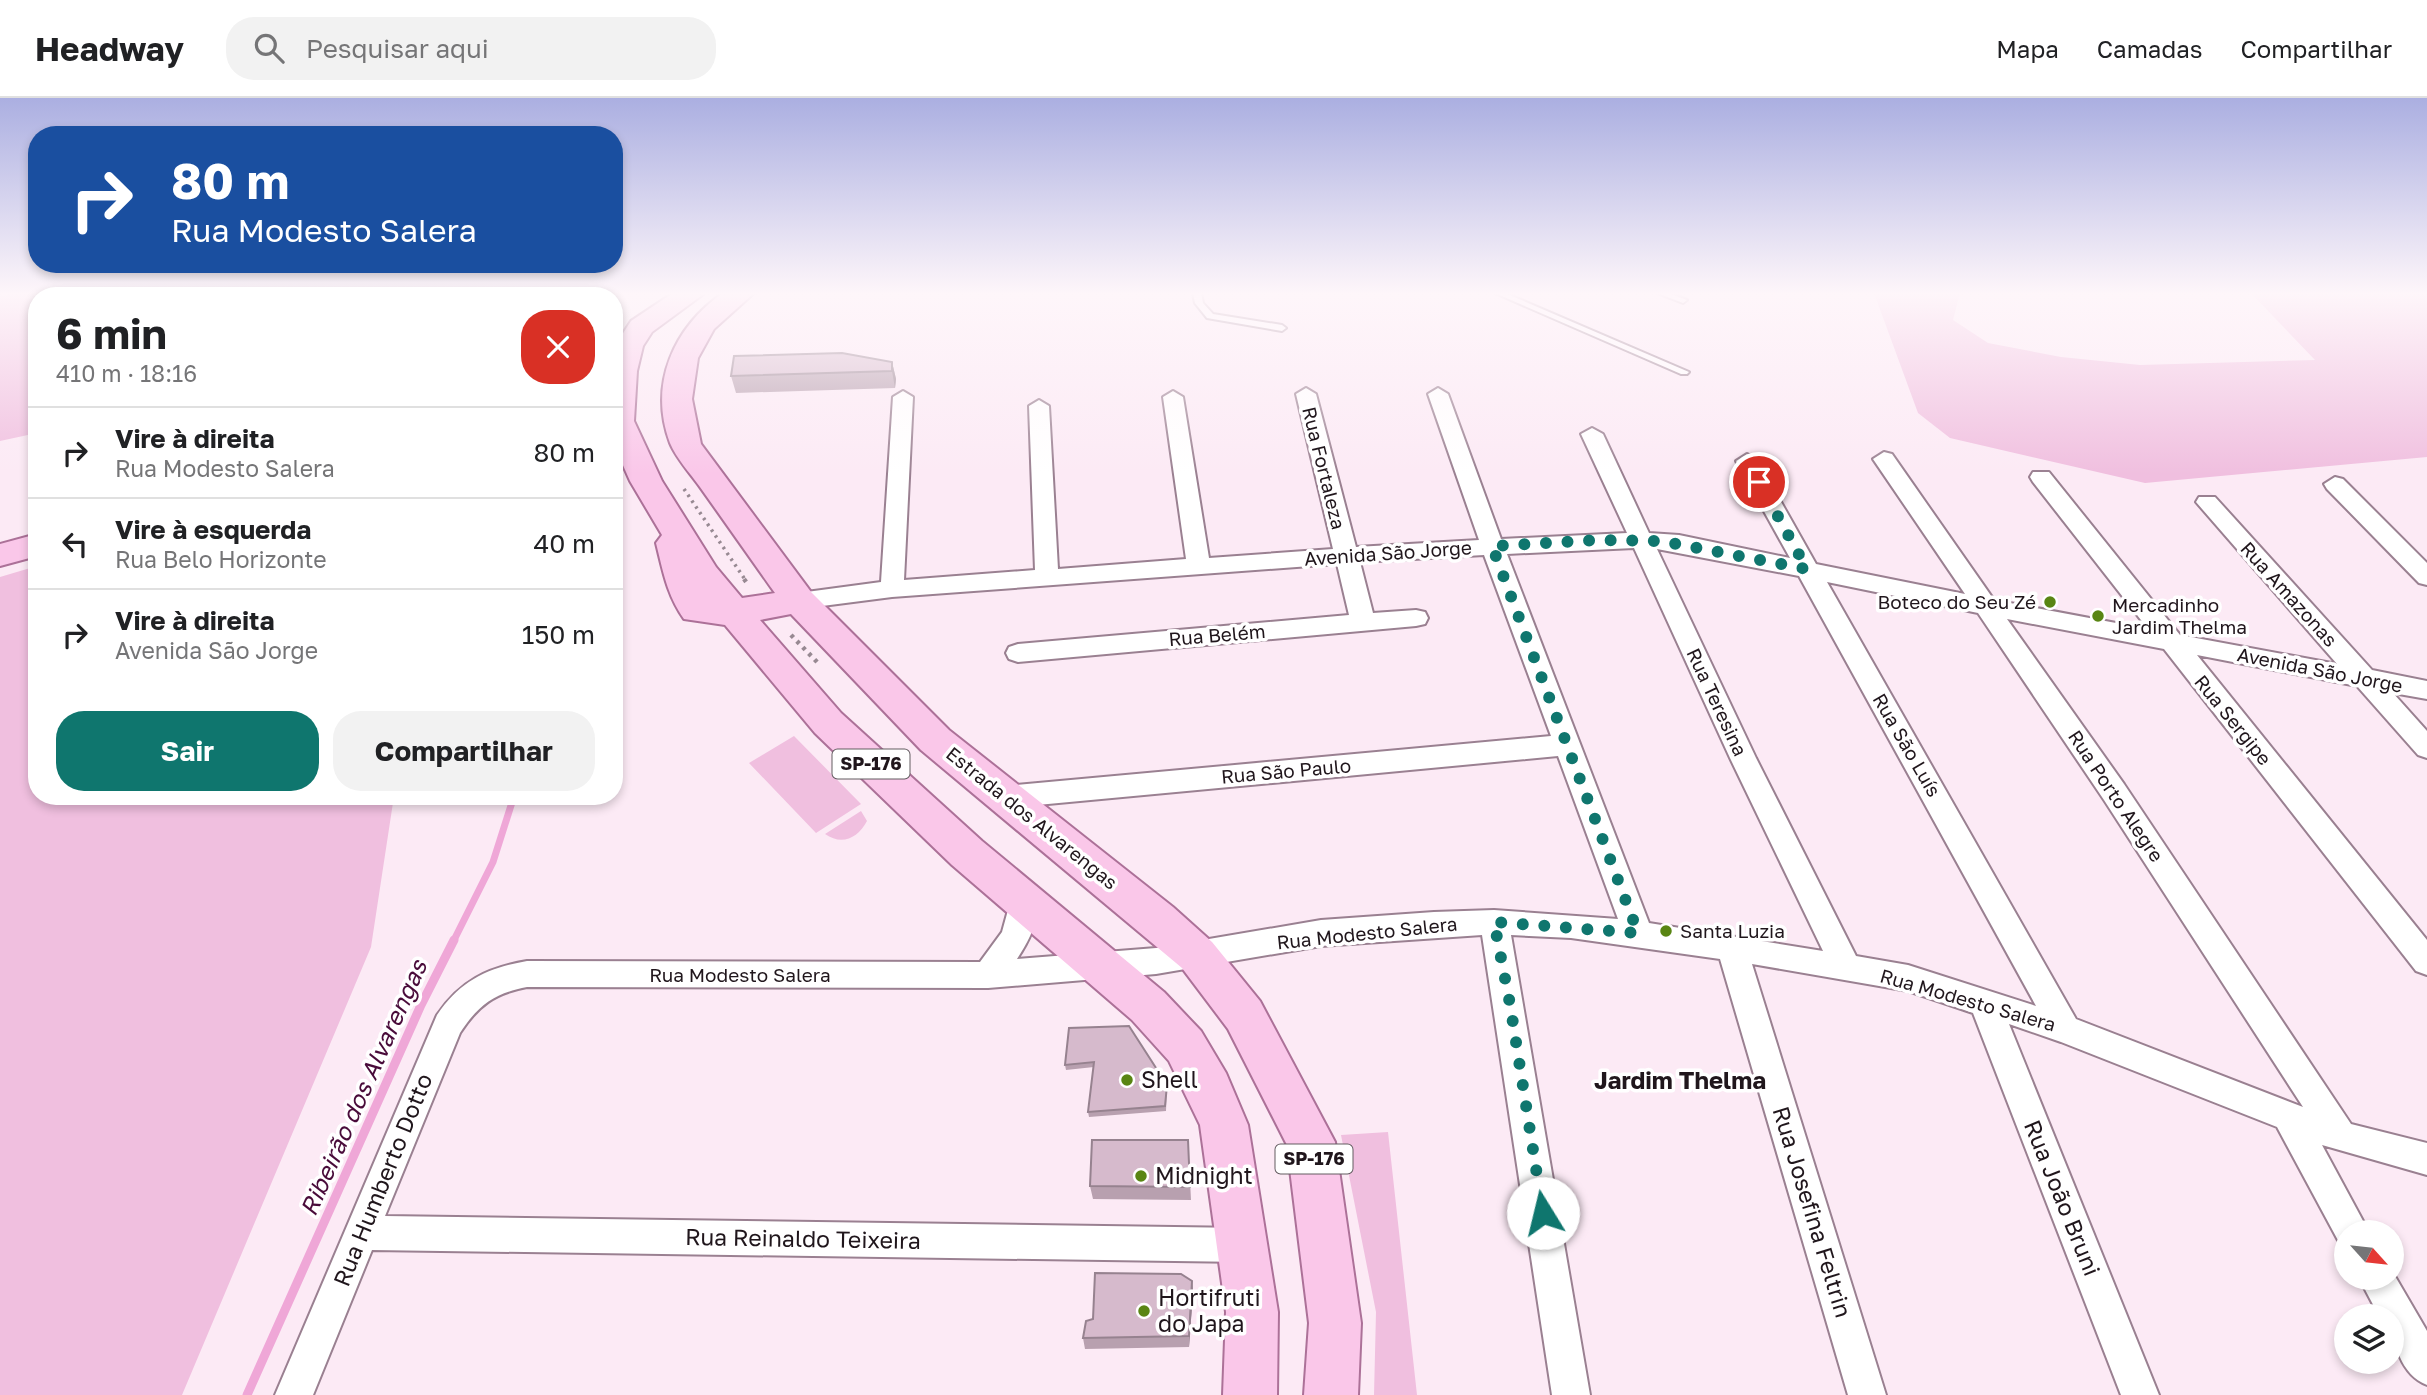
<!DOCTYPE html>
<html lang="pt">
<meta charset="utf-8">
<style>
:root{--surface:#fff;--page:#f2f2f2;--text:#202124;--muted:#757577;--line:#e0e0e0;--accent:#0f766e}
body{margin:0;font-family:"Golos Text",sans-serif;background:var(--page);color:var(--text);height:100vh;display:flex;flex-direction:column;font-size:26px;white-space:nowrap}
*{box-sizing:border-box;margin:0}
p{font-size:23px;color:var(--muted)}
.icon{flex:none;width:38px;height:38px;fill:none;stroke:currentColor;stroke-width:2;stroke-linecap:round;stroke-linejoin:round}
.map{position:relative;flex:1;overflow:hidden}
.sheet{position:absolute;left:28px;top:189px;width:595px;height:518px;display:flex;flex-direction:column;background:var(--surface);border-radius:28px;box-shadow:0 4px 10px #0003}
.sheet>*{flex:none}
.top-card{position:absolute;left:28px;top:28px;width:595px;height:147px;border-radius:28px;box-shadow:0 4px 10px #0003;background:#1a4fa0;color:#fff;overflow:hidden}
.needle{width:46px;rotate:117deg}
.fabs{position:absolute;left:2334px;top:1122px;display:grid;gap:14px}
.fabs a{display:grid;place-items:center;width:70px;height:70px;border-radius:50%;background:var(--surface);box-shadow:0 4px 10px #0003;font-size:35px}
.pin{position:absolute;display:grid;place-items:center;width:60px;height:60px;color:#fff;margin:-30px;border:4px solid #fff;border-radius:50%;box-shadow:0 2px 7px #0007}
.me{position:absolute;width:77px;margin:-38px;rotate:351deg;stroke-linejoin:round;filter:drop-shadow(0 0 5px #0008)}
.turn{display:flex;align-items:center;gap:24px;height:147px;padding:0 28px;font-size:32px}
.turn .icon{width:91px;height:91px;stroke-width:2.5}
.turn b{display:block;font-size:49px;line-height:60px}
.round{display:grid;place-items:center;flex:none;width:74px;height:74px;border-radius:28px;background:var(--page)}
.overview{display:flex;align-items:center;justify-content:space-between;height:119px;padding:0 28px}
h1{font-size:42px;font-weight:700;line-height:52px}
.cta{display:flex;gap:14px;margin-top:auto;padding:14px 28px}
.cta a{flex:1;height:80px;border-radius:28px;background:var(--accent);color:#fff;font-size:28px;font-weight:700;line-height:80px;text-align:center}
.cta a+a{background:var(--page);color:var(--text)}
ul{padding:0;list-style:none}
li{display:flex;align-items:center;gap:21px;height:91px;padding:0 28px;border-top:2px solid var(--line)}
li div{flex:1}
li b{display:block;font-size:26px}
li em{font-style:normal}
header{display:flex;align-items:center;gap:42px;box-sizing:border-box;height:98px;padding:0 35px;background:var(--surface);border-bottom:2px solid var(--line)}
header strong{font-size:33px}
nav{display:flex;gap:38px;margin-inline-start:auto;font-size:24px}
.search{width:490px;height:63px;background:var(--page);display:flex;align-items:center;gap:18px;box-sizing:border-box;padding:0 24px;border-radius:28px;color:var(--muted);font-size:26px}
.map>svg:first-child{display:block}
.green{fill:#f0bfdf}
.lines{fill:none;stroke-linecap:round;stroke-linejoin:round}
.stream-far2{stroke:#efa7d7;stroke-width:5}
.stream-far1{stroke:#efa7d7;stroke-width:7}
.stream{stroke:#efa7d7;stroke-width:9}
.lane-casing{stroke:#9a8091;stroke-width:4}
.street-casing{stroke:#9a8091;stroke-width:4}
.primary-casing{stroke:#ac7198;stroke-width:4}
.path-far1{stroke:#978992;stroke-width:3.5;stroke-dasharray:2.5 4.5;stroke-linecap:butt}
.path{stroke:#978992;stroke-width:4.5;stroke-dasharray:3.5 5;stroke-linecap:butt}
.lane{fill:#fff;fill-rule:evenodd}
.street{fill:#fff;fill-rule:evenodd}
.primary{fill:#fac7e9;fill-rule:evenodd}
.wall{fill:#b8a0af}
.shaded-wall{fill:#96828f}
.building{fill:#d6bacc;stroke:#96828f;stroke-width:2}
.route{stroke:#0f766e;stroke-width:12;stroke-dasharray:0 21.6}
.poi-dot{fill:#598513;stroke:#fff;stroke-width:2.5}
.labels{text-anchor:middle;stroke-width:7;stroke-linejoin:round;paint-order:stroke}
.shield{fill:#fff;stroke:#635c60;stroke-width:2}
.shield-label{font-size:18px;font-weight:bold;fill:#20161c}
.street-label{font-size:19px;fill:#20161c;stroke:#fff}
.poi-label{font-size:19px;fill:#20161c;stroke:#fff;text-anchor:start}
.near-poi-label{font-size:23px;fill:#20161c;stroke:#fff;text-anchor:start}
.near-street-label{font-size:23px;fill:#20161c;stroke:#fff}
.near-neighbourhood-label{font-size:24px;font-weight:bold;fill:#20161c;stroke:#fff}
.near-water-label{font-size:24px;font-style:italic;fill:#490b3a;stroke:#fff}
</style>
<header>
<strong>Headway</strong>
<div class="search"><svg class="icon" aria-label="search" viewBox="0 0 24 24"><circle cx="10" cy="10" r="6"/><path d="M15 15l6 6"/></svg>Pesquisar aqui</div>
<nav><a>Mapa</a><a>Camadas</a><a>Compartilhar</a></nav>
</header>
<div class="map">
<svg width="2427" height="1297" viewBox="0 0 2427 1297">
<rect width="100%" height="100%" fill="#fceaf5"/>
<!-- green -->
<path class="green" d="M17 195H508L505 198H37V335L0 343V198Z
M1874 195H1960L1953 222 1988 245 2061 259 2140 267 2315 262 2251 195H2427V359L2145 385 1950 340 1918 315Z
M37 468V698H394L371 849 182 1297H0V479Z
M794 638 861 706 816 735 749 665Z
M861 713 867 723C858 740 842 748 825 736Z
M1388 1034 1417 1297H1374L1376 1214 1341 1037Z"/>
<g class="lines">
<!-- stream-far2 -->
<path class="stream-far2" d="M519 198 522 195"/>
<!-- stream-far1 -->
<path class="stream-far1" d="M453 844 493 764 514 698"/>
<!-- stream -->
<path class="stream" d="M247 1297 421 907 454 842"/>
<defs>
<path id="lane" d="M1193 195H1201L1203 205 1213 216 1282 227 1286 230 1282 233 1207 220 1195 205Z
M1495 195H1505L1689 274 1687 276H1681Z
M1657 195H1668L1687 202 1683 205Z"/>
<path id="street" d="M1306 290 1316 296 1356 449 1479 442 1428 296 1438 290 1448 296 1501 441 1627 435 1581 336 1592 330 1603 336 1649 435 1679 437 1790 460 1736 363 1747 356 1758 363 1816 466 1965 496 1873 361 1884 354 1892 356 1994 502 2148 531 2033 384 2030 379 2033 374H2049L2180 537 2337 566 2196 404 2199 399H2215L2372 572 2427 583V601L2393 595 2427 633V660L2418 657 2357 588 2197 557 2427 842V877L2416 873 2164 551 2007 521 2124 686 2351 1026 2427 1045V1077L2322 1047 2369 1134H2347V1149L2340 1146 2277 1029 2061 944 2009 926 2159 1297H2121L1973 915 1908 893 1752 866 1886 1297H1848L1720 861 1571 840 1511 837 1590 1297H1552L1482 837 1321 848 1156 876 988 890 527 889C495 895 478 907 460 935L385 1118 1245 1130 1257 1135 1262 1147 1257 1159 1245 1164 372 1152 313 1297H275L437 917C460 883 487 870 527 863L980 864 1002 834 1013 794 1023 791 1033 794C1044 816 1029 843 1017 861L1156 850 1321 822 1434 814 1494 812 1618 821 1558 658 1006 710 996 707 992 699 996 691 1006 688 1551 638 1484 457 1360 464 1373 515 1416 512 1425 514 1428 520 1425 526 1416 528 1018 564 1009 561 1006 555 1009 549 1018 546 1349 517 1337 466 892 499 799 511 791 509 787 503 791 497 799 495 881 484 893 299 903 293 913 299 904 482 1035 472 1029 308 1039 302 1049 308 1058 471 1186 461 1163 299 1173 293 1183 299 1209 460 1333 451 1296 296ZM1634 450 1730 660 1823 853 1649 825 1507 456ZM1657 451 1799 478 2036 908 1908 867 1856 858 1756 660ZM1827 484 1978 515 2104 702 2303 1009 2076 921Z
M2335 379 2343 381 2427 465V487L2419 485 2327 391 2324 386Z
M2392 1173 2427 1233V1287C2401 1277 2392 1244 2392 1218H2379L2359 1180H2392Z"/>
<path id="primary" d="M673 195H705L652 234 643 248 637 273 634 323 662 383 716 469 742 500 775 495C750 460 725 424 700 389 690 375 676 360 670 345 648 286 674 229 723 195H754L714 231 698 260 692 301 701 346 811 494 949 632 1173 809 1212 844 1260 903 1335 1044 1361 1225 1358 1297H1304L1309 1225 1287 1047 1228 931 1182 870 921 652 791 516 760 522 841 615 982 743 1164 894 1201 933 1226 975 1248 1027 1278 1214 1277 1297H1223L1226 1214 1200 1027 1169 963 1132 922 952 767 815 635 725 527 684 521C667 497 663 473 656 445L662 437 630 383 614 347V249L631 223Z
M37 436V458L0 468V446Z"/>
</defs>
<!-- lane casing -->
<use href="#lane" class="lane-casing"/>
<!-- street casing -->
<use href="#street" class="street-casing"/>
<!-- primary casing -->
<use href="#primary" class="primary-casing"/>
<!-- path-far1 -->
<path class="path-far1" d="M684 391 746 483"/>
<!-- path -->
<path class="path" d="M744 481 747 485
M791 537 819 566"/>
<!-- lane -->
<use href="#lane" class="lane"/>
<!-- street -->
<use href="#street" class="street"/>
<!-- primary -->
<use href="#primary" class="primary"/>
</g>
<!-- wall -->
<path class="wall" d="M892 264 896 281 895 290 736 295 731 278Z
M1069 930 1167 987 1166 1013 1089 1019 1088 1014 1094 969 1066 972 1065 967Z
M1188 1042 1191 1102 1093 1101 1090 1088Z
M1192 1183 1193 1194 1189 1249 1085 1251 1083 1240 1093 1221Z"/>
<!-- shaded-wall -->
<path class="shaded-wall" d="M892 264 896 281 895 290 892 273Z
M1192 1183 1193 1194 1189 1249V1238Z"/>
<!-- building -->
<path class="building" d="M842 255 892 264V273L731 278 734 258Z
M1129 928 1167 987 1165 1008 1088 1014 1094 964 1065 967 1069 930Z
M1092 1042H1188L1190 1089 1090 1088Z
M1095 1175 1181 1176 1192 1183 1189 1238 1083 1240 1086 1223 1093 1221Z"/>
<!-- sky -->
<linearGradient id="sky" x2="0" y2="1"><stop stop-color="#abafe1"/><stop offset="0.52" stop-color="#fef6fa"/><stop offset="1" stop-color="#fef6fa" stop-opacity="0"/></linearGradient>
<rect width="2427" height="376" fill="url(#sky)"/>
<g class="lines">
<!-- route -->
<path class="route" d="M1543 1115 1510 906 1494 824 1638 835 1492 448 1598 442 1661 443 1807 471 1759 384"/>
</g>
<!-- markers -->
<g class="poi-dot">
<circle cx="2050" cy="504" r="7"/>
<circle cx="2098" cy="518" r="7"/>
<circle cx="1666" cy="833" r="7"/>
<circle cx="1127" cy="982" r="7"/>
<circle cx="1141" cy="1078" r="7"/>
<circle cx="1144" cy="1213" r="7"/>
</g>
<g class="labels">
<!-- shield labels -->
<g class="shield">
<rect x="832.5" y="651.5" width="77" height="29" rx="5"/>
<rect x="1275.5" y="1046.5" width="77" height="29" rx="5"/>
</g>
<g class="shield-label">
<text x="871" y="672">SP-176</text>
<text x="1314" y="1067">SP-176</text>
</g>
<!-- street labels -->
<g class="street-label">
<text transform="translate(1324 370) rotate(76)" y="7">Rua Fortaleza</text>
<text transform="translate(1388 455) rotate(-4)" y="7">Avenida São Jorge</text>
<text transform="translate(2289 496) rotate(48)" y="7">Rua Amazonas</text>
<text transform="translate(1217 537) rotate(-5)" y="7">Rua Belém</text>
<text transform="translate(2320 572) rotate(11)" y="7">Avenida São Jorge</text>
<text transform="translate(1717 604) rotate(65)" y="7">Rua Teresina</text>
<text transform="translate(2233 622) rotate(51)" y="7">Rua Sergipe</text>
<text transform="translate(1907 647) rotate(60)" y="7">Rua São Luís</text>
<text transform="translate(1286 673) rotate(-5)" y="7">Rua São Paulo</text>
<text transform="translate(2116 698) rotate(56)" y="7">Rua Porto Alegre</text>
<text transform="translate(1032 720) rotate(39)" y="7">Estrada dos Alvarengas</text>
<text transform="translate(1367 835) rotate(-6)" y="7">Rua Modesto Salera</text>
<text x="740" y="884">Rua Modesto Salera</text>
<text transform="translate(1968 902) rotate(16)" y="7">Rua Modesto Salera</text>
</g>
<!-- poi labels -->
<g class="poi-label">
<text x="2036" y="511" text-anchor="end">Boteco do Seu Zé</text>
<text x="2112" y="514">Mercadinho<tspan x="2112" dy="22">Jardim Thelma</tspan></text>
<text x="1680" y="840">Santa Luzia</text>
</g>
<!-- near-poi labels -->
<g class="near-poi-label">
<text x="1141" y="990">Shell</text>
<text x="1155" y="1086">Midnight</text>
<text x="1158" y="1208">Hortifruti<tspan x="1158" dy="26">do Japa</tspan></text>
</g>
<!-- near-street labels -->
<g class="near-street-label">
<text transform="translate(383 1082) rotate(-68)" y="8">Rua Humberto Dotto</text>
<text transform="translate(2062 1100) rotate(68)" y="8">Rua João Bruni</text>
<text transform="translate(1812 1114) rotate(73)" y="8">Rua Josefina Feltrin</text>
<text transform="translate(803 1141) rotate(1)" y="8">Rua Reinaldo Teixeira</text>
</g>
<!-- near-neighbourhood labels -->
<g class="near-neighbourhood-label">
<text x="1680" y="991">Jardim Thelma</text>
</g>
<!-- near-water labels -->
<g class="near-water-label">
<text transform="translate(364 990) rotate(-66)" y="8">Ribeirão dos Alvarengas</text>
</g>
</g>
</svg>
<div class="fabs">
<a><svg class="needle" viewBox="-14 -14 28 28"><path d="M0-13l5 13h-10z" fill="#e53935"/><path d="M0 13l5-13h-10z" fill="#757577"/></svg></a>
<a><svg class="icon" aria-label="layers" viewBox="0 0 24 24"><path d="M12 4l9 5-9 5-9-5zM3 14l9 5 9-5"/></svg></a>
</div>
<div class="pin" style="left:1759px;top:384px;background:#d93025"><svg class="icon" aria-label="arrive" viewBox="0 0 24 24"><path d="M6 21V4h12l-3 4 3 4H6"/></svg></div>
<svg class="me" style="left:1543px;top:1115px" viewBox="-20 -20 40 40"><circle r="19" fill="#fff"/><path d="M0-13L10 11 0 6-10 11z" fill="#0f766e"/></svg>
<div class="top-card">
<div class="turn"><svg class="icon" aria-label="right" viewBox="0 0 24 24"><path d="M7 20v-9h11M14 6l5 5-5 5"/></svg><div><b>80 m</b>Rua Modesto Salera</div></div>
</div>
<section class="sheet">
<div class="overview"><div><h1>6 min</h1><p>410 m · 18:16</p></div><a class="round" style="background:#d93025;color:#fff"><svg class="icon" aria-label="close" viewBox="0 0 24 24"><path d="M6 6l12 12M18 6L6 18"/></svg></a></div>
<ul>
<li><svg class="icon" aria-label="right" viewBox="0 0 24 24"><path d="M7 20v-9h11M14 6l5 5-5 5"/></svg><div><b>Vire à direita</b><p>Rua Modesto Salera</p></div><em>80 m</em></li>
<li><svg class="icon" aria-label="left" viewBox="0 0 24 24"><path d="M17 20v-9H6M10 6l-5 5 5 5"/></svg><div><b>Vire à esquerda</b><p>Rua Belo Horizonte</p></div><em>40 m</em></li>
<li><svg class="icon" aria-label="right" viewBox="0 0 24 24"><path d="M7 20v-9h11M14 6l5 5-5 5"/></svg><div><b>Vire à direita</b><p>Avenida São Jorge</p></div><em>150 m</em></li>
</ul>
<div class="cta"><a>Sair</a><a>Compartilhar</a></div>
</section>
</div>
